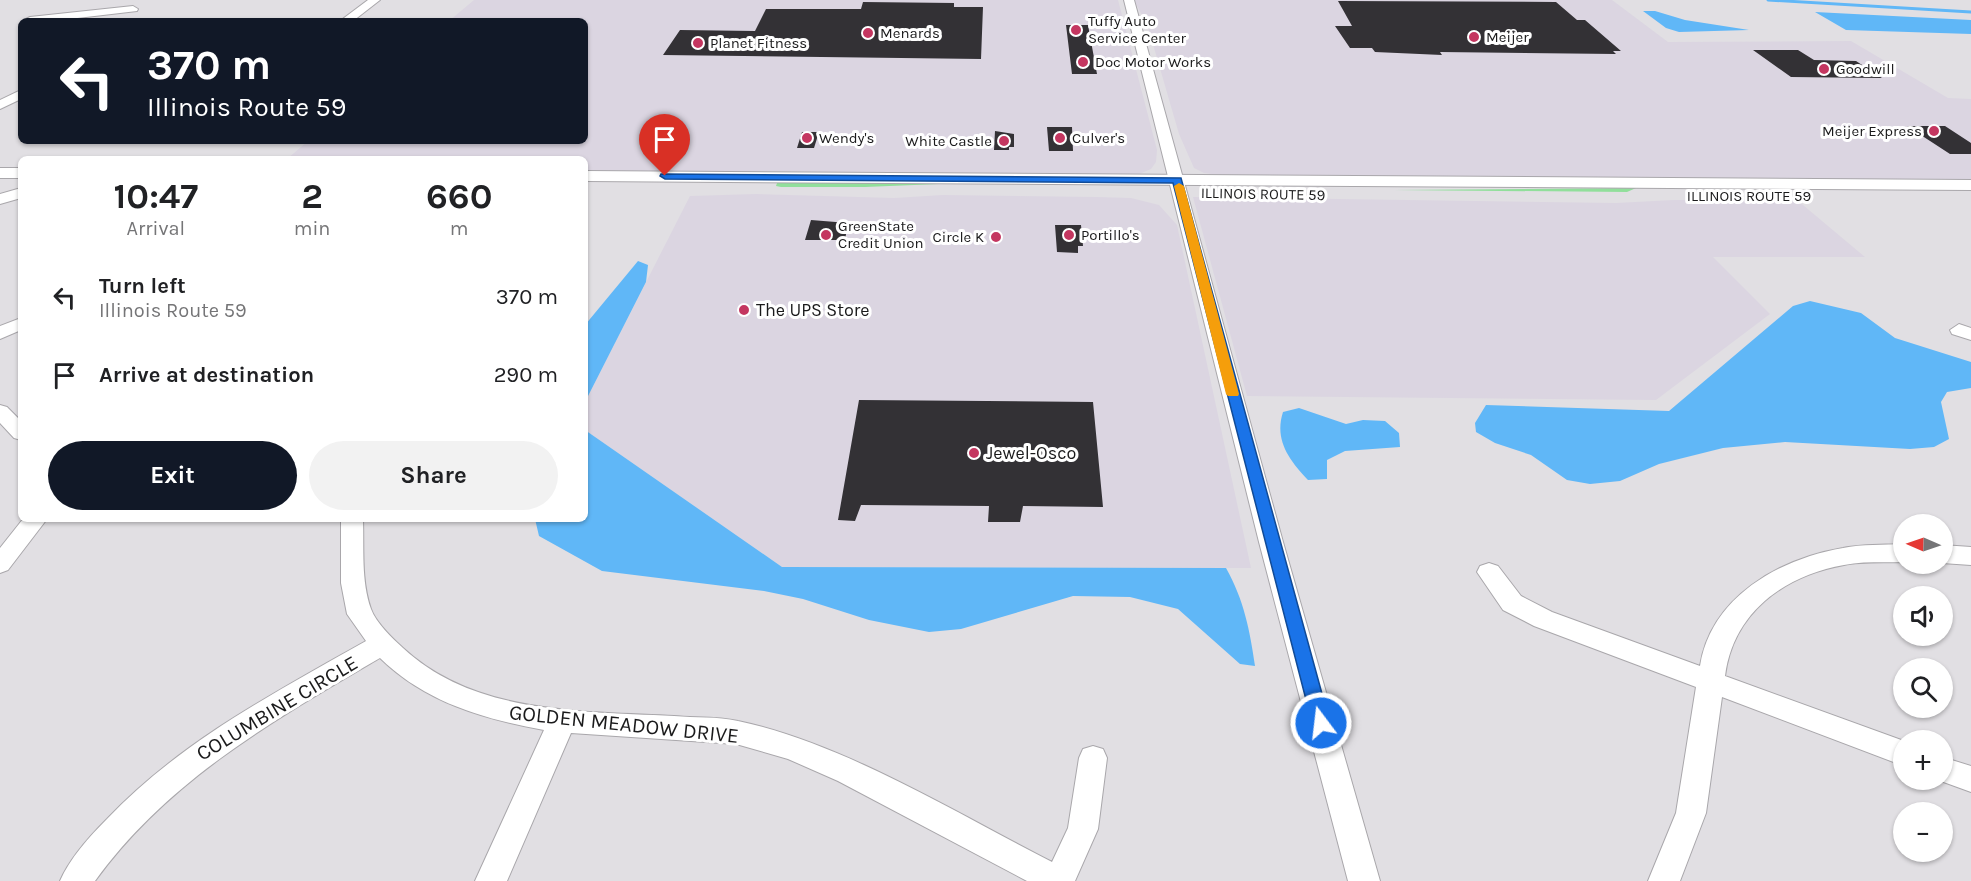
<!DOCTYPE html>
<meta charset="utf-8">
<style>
:root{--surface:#fff;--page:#f2f2f2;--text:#202124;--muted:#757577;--accent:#111827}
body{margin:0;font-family:Karla,sans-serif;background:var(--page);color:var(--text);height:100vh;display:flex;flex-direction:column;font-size:22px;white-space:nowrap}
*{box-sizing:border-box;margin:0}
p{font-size:20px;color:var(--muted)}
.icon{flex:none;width:33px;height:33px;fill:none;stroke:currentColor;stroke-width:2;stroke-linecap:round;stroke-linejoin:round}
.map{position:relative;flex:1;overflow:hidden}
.details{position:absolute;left:18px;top:156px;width:570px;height:366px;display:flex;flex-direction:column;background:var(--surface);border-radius:9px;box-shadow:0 2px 4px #0004}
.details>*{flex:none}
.banner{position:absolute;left:18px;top:18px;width:570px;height:126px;border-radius:9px;box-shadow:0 2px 4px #0004;background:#111827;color:#fff;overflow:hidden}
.needle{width:39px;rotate:272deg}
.fabs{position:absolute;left:1893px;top:514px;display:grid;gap:12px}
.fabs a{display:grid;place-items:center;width:60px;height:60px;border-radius:50%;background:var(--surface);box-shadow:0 2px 4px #0004;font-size:30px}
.pin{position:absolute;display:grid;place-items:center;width:51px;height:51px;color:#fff;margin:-62px -26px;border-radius:50% 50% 50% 0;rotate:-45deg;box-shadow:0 0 6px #0007}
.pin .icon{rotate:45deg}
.me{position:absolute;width:66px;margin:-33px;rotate:345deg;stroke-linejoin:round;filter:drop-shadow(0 0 4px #0008)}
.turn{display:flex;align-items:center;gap:21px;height:126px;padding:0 30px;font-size:27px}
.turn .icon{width:78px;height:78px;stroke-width:2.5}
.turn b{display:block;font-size:42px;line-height:51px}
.eta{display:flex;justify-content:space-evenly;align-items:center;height:102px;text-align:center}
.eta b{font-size:36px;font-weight:700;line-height:42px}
.action{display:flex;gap:12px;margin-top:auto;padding:12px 30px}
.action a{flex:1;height:69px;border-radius:36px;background:var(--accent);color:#fff;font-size:24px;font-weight:700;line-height:69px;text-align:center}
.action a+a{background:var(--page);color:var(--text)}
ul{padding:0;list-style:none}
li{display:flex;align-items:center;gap:18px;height:78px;padding:0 30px}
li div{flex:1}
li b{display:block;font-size:22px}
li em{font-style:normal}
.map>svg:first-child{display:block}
.built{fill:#dbd5e1}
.green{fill:#91df9b}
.water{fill:#60b7f7}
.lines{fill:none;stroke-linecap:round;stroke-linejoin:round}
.stream{stroke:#60b7f7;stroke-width:3}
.building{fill:#333135}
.minor-casing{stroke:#a9a7ab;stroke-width:2}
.major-casing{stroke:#a9a7ab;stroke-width:2}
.minor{fill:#fff;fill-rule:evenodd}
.major{fill:#fff;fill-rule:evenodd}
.route{fill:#1a73e8;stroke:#114b97;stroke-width:1.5}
.slow{fill:#f59e0b}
.poi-dot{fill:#c43660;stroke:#fff;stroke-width:2}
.labels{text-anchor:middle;stroke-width:6;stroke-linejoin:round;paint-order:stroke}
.far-poi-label{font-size:15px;fill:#1a1a1b;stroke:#fff;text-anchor:start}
.far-street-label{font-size:15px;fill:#1a1a1b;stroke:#fff}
.poi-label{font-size:18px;fill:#1a1a1b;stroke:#fff;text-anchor:start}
.near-street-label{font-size:21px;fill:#1a1a1b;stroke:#fff}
</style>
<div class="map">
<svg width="1971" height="881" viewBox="0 0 1971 881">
<rect width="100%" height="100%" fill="#e1dfe3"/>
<!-- built -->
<path class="built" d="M474 0H1118L1157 150 1156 162 1151 169 1139 174 1108 176 767 171 704 174 585 171V159H287L308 141H585V21H449Z
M1134 0H1612L1668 42 1851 41 1948 98 1971 99V179L1709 182 1581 177 1434 179 1226 176 1204 173 1194 168 1179 134 1148 27Z
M757 194 894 198 943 195 1096 197 1131 198 1159 205 1177 225 1251 568 782 567 585 430V402L690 196Z
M1193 197 1616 203 1674 200H1797L1865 257H1713L1770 314 1656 400 1247 396Z"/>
<!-- green -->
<path class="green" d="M777 183H963L865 187H781L776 186Z
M1636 188 1627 192 1394 190Z"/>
<!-- water -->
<path class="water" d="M1643 11H1655L1685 20 1749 30 1679 32 1666 28Z
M1815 12 1971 20V34L1846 30Z
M638 261 648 265 646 282 585 402V325Z
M1810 301 1861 313 1895 338 1971 362V388L1947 392 1941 402 1949 439 1934 447 1910 449 1785 442 1723 448 1659 464 1620 481 1590 484 1567 480 1531 455 1495 443 1476 432 1475 423 1486 405 1669 411 1793 306Z
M1299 408 1346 424 1363 420 1385 421 1399 433 1400 447 1345 451 1327 460V479L1308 480C1289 460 1274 440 1283 412Z
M585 430 782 567 1226 568C1244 600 1250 631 1255 666L1240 664 1178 609 1130 597 1073 596 961 629 929 632 869 620 803 599 764 591 602 571 539 536 535 519H585Z"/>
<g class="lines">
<!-- stream -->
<path class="stream" d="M1768 0 1971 12"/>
</g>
<!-- building -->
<path class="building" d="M1338 1 1556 2 1577 20H1585L1621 51H1613L1616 54 1440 52 1442 55 1375 52 1372 48H1350L1335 26H1352Z
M863 2 954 3V7H983L981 59 663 55 680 30 755 31 766 9H861Z
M1066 25H1088L1097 74H1072Z
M1753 50H1798L1814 60 1856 61 1882 78 1791 77Z
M1907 126H1945L1971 143V154H1950Z
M1047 127H1072L1073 151H1049Z
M995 131 1014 134V147H1009V150H994Z
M802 132H819L814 148H797Z
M811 220 848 223 845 240H805Z
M1055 225H1081L1083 246H1078V253L1057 252Z
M859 400 1093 402 1103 507 1023 506 1020 522H988L989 506 861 505 855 521 838 520Z"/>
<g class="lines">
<defs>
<path id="minor" d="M368 0H380L353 21H340Z
M1124 0H1134L1283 542 1380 881H1348L1259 542Z
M133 6 138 9 137 11 52 21 24 20 30 17Z
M21 90V99L0 109V100Z
M21 188V198L0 204V194Z
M21 318V330L0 339V326Z
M1959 324 1971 328V340L1952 334 1950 330Z
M0 405 7 407 21 421V440L14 438 0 423Z
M23 519H47L8 570 0 573V548Z
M341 519H363C364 548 361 581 371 609 376 623 392 638 403 648 475 715 582 711 674 716 695 718 717 716 738 721 843 743 956 813 1052 862L1068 828 1079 758 1083 749 1093 746 1103 749 1107 758 1098 829 1075 881H1027L838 781 788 759 736 744 571 733 507 881H475L544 730C483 719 425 702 380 658 274 720 168 780 95 881H60C70 858 89 837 107 819 180 742 274 693 366 641L347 614 341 583Z
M1904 544V562C1884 563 1863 561 1844 565 1783 576 1733 613 1725 676L1904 741V766L1722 697 1706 813 1680 881H1648L1676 813 1696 687 1534 626 1503 610 1477 572 1480 566 1489 563 1498 566 1521 596 1552 612 1700 666C1711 597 1779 559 1843 548 1862 544 1884 545 1904 544Z
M1942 545 1971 547V565L1942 563Z
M1942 757 1971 766V792L1938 780H1942Z"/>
<path id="major" d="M0 168H21V178H0Z
M585 171 1971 180V190L585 181Z"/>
</defs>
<!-- minor casing -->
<use href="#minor" class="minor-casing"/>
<!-- major casing -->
<use href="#major" class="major-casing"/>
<!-- minor -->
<use href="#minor" class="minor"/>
<!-- major -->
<use href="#major" class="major"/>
</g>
<!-- route -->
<path class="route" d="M661 174 1181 178 1330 723 1327 728 1321 730 1314 728 1312 723 1173 183 665 179 660 176Z"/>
<!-- slow -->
<path class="slow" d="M1179 183 1184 186 1239 394 1238 396H1228L1226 394 1174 186Z"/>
<!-- markers -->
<g class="poi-dot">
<circle cx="1076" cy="30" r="6"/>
<circle cx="868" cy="33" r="6"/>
<circle cx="1474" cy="37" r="6"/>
<circle cx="698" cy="43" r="6"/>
<circle cx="1083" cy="62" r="6"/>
<circle cx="1824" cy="69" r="6"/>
<circle cx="1934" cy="131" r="6"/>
<circle cx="807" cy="138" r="6"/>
<circle cx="1060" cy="138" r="6"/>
<circle cx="1004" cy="141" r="6"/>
<circle cx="826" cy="235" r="6"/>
<circle cx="1069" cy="235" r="6"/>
<circle cx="996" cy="237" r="6"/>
<circle cx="744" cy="310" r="6"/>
<circle cx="974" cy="453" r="6"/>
</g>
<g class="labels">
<!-- far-poi labels -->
<g class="far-poi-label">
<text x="1088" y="26">Tuffy Auto<tspan x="1088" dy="17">Service Center</tspan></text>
<text x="880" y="38">Menards</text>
<text x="1486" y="42">Meijer</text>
<text x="710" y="48">Planet Fitness</text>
<text x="1095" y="67">Doc Motor Works</text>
<text x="1836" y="74">Goodwill</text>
<text x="1922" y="136" text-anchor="end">Meijer Express</text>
<text x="819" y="143">Wendy's</text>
<text x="1072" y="143">Culver's</text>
<text x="992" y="146" text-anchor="end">White Castle</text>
<text x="838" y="231">GreenState<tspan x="838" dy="17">Credit Union</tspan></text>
<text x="1081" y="240">Portillo's</text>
<text x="984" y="242" text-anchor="end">Circle K</text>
</g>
<!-- far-street labels -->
<g class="far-street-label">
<text transform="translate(1263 194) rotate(1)" y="5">ILLINOIS ROUTE 59</text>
<text x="1749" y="201">ILLINOIS ROUTE 59</text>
</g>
<!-- poi labels -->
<g class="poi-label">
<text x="756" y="316">The UPS Store</text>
<text x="986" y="459">Jewel-Osco</text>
</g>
<!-- near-street labels -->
<g class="near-street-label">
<text transform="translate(277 708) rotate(-31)" y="7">COLUMBINE CIRCLE</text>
<text transform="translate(624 724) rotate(6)" y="7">GOLDEN MEADOW DRIVE</text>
</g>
</g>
</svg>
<div class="fabs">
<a><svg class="needle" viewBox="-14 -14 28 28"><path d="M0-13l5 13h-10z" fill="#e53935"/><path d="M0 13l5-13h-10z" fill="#757577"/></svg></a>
<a><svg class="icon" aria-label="sound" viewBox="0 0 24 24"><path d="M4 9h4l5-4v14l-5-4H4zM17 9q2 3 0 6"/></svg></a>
<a><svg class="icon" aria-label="search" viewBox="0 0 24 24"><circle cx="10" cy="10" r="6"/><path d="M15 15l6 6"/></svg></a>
<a>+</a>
<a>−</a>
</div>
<div class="pin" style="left:665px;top:176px;background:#d93025"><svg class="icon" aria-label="arrive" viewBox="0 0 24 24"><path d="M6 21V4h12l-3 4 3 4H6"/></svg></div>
<svg class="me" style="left:1321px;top:723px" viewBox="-20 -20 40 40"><circle r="17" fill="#1a73e8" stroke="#fff" stroke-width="3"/><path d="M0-11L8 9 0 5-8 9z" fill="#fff"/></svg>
<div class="banner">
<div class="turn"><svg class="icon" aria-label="left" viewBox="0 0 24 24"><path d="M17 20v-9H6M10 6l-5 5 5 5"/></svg><div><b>370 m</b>Illinois Route 59</div></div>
</div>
<section class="details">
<div class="eta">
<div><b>10:47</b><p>Arrival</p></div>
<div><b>2</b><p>min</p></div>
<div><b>660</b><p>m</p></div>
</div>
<ul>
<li><svg class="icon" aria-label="left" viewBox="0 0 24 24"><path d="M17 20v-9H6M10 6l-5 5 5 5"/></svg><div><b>Turn left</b><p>Illinois Route 59</p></div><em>370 m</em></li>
<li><svg class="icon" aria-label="arrive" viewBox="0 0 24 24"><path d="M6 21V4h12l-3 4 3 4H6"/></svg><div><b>Arrive at destination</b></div><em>290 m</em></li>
</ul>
<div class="action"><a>Exit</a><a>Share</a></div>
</section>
</div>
